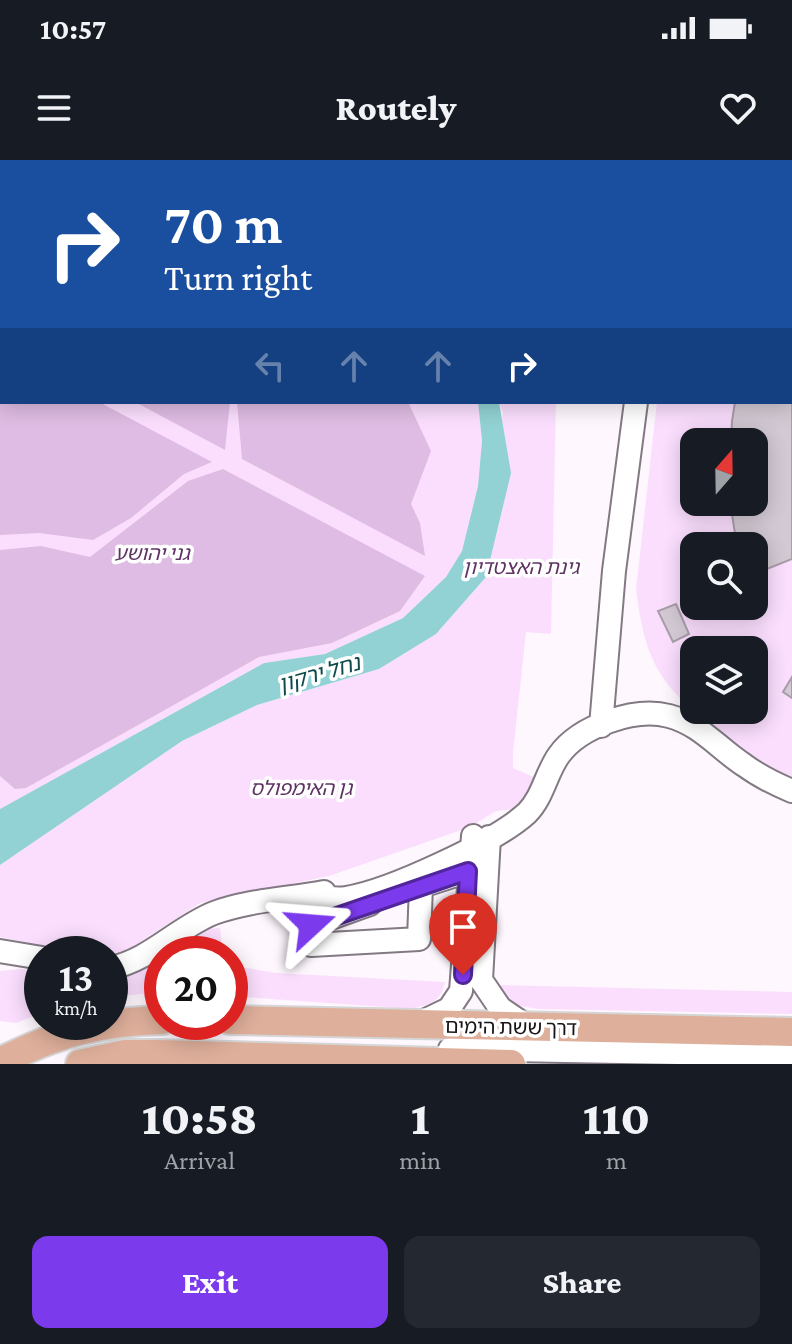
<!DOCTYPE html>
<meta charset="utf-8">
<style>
:root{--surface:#171b24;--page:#242831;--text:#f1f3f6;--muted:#9ea1a6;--accent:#7c3aed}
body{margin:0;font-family:"Crimson Pro","Noto Sans Hebrew",serif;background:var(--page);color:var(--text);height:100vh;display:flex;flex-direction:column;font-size:30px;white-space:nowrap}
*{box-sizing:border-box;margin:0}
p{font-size:26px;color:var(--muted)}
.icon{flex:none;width:44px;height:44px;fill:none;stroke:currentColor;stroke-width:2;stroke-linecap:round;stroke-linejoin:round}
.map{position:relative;height:904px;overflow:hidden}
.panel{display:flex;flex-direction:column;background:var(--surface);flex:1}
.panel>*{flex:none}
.guide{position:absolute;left:0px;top:0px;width:792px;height:244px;box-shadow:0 4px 20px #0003;background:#1a4fa0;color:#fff;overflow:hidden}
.needle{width:52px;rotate:20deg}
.buttons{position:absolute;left:680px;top:268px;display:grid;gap:16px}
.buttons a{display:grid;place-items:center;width:88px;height:88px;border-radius:16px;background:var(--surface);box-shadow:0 4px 20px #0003;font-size:40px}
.speed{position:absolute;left:24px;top:776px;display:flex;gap:16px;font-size:40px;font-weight:700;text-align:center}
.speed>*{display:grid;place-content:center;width:104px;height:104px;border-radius:50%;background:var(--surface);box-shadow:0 4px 20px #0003;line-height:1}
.speed small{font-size:20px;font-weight:400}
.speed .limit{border:12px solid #d22;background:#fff;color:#111}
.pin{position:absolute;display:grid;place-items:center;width:68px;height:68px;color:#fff;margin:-82px -34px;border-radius:50% 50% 50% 0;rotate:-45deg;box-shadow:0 0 8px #0007}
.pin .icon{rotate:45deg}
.me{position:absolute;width:88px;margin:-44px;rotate:71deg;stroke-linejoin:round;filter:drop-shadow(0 0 6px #0008)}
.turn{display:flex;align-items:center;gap:28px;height:168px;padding:0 32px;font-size:36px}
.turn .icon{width:104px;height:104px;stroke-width:2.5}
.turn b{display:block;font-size:56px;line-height:68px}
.lanes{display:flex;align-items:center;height:76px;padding:0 32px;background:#0003;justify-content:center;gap:40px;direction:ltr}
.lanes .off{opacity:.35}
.eta{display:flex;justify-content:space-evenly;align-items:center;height:136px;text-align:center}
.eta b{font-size:48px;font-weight:800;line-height:56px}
.cta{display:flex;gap:16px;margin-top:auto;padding:16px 32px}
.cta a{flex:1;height:92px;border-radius:16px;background:var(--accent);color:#fff;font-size:32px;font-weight:800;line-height:92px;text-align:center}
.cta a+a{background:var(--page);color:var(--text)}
.status{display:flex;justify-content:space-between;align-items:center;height:56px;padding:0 40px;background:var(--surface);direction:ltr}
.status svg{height:22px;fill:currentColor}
header{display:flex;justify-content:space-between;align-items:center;height:104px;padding:0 32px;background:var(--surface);font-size:36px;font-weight:800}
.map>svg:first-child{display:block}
.green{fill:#fbdefe;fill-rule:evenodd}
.forest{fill:#dfbce3}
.water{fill:#92d2d4}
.building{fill:#d3c9d4;stroke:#a79ea8;stroke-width:2}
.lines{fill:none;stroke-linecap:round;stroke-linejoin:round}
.minor-casing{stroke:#827983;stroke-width:26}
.major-casing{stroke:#d5d5d5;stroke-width:32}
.minor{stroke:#fff;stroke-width:22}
.major{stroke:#deaf9b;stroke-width:28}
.route-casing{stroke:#51269a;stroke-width:20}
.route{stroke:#7c3aed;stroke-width:14}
.labels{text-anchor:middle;stroke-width:7;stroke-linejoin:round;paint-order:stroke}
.park-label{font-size:20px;font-style:italic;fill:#5e3363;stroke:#fff}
.street-label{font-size:20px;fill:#171317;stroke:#fff}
.water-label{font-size:22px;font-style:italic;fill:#0e494b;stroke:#fff}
</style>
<div class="status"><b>10:57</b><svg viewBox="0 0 49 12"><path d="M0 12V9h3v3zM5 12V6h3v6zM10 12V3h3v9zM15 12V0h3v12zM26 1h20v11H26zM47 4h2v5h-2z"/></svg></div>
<header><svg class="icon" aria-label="menu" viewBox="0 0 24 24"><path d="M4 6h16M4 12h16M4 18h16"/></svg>Routely<svg class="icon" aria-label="heart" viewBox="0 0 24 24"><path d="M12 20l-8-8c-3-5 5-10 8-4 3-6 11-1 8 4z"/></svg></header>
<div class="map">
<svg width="792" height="904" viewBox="0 0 792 904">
<rect width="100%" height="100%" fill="#fef7fe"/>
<!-- green -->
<path class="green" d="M0 0 345 2H2V242H478L482 281 478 326 462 391 446 417 403 458 325 494 264 503 0 649Z
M695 0H792V619C763 606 739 587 715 568 659 525 645 501 636 429L657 242H790V2ZM694 282H754V342H694ZM694 386H754V446H694ZM694 490H754V550H694Z
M499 242H556L551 474 526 472 513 593V608L536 618 528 640 515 649 496 651 470 667 329 716 200 743 123 793 80 794 0 777V705L182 581 257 545 379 509 436 474 486 417 503 252Z
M220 768 223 794H162V832L110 837V813L203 769Z
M230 805 276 813 445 822C441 842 430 844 412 849L230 836Z
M20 809 42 812V853L16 863 0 861V811Z
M496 825 792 832V854L539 849C518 846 507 844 496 825Z"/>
<!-- forest -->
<path class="forest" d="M0 190 2 242H99L212 302 184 314 131 358 93 380 39 373 0 375Z
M135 242H230L225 290Z
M237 242H408L431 291 411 344 420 363 425 396 242 299Z
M223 309 425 416 400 451 332 483 259 497 26 628 15 629 0 616V390L41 386 90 397 188 321Z"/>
<!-- water -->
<path class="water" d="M478 242H499L511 313 486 417 436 474 379 509 257 545 182 581 0 705V649L264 503 325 494 403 458 446 417 462 391 478 326 482 281Z"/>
<!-- building -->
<path class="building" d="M792 32V399L754 414V386H737L730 342H754V282H731L732 261 735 242H790Z
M676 444 689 474 673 482 658 451Z
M792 517V538L783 532Z"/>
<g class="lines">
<defs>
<path id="minor" d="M670 2 671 0
M601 566 614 411 636 242
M489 677 481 820 500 848 528 867
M410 730 468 711
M311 735C323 737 334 740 346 738 390 731 495 682 527 653 543 637 546 613 559 595 580 566 635 547 669 556 700 564 718 588 744 605 759 616 775 624 792 631
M311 735V785L419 779 421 726
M311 765 370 744
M0 791 42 798
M110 808C149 801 178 767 214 753 249 740 288 739 324 732
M420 863 449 849 461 831 473 676
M450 889 792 895"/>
<path id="major" d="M230 860 792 872
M0 902C57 873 98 862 162 860
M80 904 126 894H157L511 904"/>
</defs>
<!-- minor casing -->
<use href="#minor" class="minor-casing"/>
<!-- major casing -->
<use href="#major" class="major-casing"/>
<!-- minor -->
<use href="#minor" class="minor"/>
<!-- major -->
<use href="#major" class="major"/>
</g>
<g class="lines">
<defs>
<path id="route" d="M311 765 468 711 463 815"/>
</defs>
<!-- route casing -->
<use href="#route" class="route-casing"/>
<!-- route -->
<use href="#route" class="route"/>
</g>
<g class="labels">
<!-- park labels -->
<g class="park-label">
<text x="152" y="400">גני יהושע</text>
<text x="521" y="414">גינת האצטדיון</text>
<text x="301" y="635">גן האימפולס</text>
</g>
<!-- street labels -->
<g class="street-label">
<text transform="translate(511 867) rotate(1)" y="7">דרך ששת הימים</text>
</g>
<!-- water labels -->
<g class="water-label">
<text transform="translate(319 513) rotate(-16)" y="8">נחל ירקון</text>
</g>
</g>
</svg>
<div class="buttons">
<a><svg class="needle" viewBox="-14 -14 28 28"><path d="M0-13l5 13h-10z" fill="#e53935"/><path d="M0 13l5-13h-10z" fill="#9ea1a6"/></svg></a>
<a><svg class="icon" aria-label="search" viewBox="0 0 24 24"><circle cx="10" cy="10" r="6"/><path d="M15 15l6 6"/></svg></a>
<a><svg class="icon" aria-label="layers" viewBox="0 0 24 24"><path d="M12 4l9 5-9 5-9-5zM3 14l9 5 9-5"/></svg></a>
</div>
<div class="speed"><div>13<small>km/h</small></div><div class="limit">20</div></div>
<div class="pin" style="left:463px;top:815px;background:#d93025"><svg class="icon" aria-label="arrive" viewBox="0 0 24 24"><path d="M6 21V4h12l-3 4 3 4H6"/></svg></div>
<svg class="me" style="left:311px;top:765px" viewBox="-20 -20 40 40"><path d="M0-17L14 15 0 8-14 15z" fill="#7c3aed" stroke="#fff" stroke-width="4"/></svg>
<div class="guide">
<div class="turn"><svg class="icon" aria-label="right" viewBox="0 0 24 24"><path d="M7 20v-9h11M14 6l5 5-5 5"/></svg><div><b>70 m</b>Turn right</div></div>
<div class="lanes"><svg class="icon off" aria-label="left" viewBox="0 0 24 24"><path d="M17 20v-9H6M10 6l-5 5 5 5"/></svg><svg class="icon off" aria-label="ahead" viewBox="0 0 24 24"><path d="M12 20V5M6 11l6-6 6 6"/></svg><svg class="icon off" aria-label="ahead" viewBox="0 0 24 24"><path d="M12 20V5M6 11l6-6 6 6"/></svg><svg class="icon" aria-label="right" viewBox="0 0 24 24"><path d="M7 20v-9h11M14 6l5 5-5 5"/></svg></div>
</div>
</div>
<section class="panel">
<div class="eta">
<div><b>10:58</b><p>Arrival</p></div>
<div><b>1</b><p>min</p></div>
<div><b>110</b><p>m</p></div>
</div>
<div class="cta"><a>Exit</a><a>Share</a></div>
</section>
